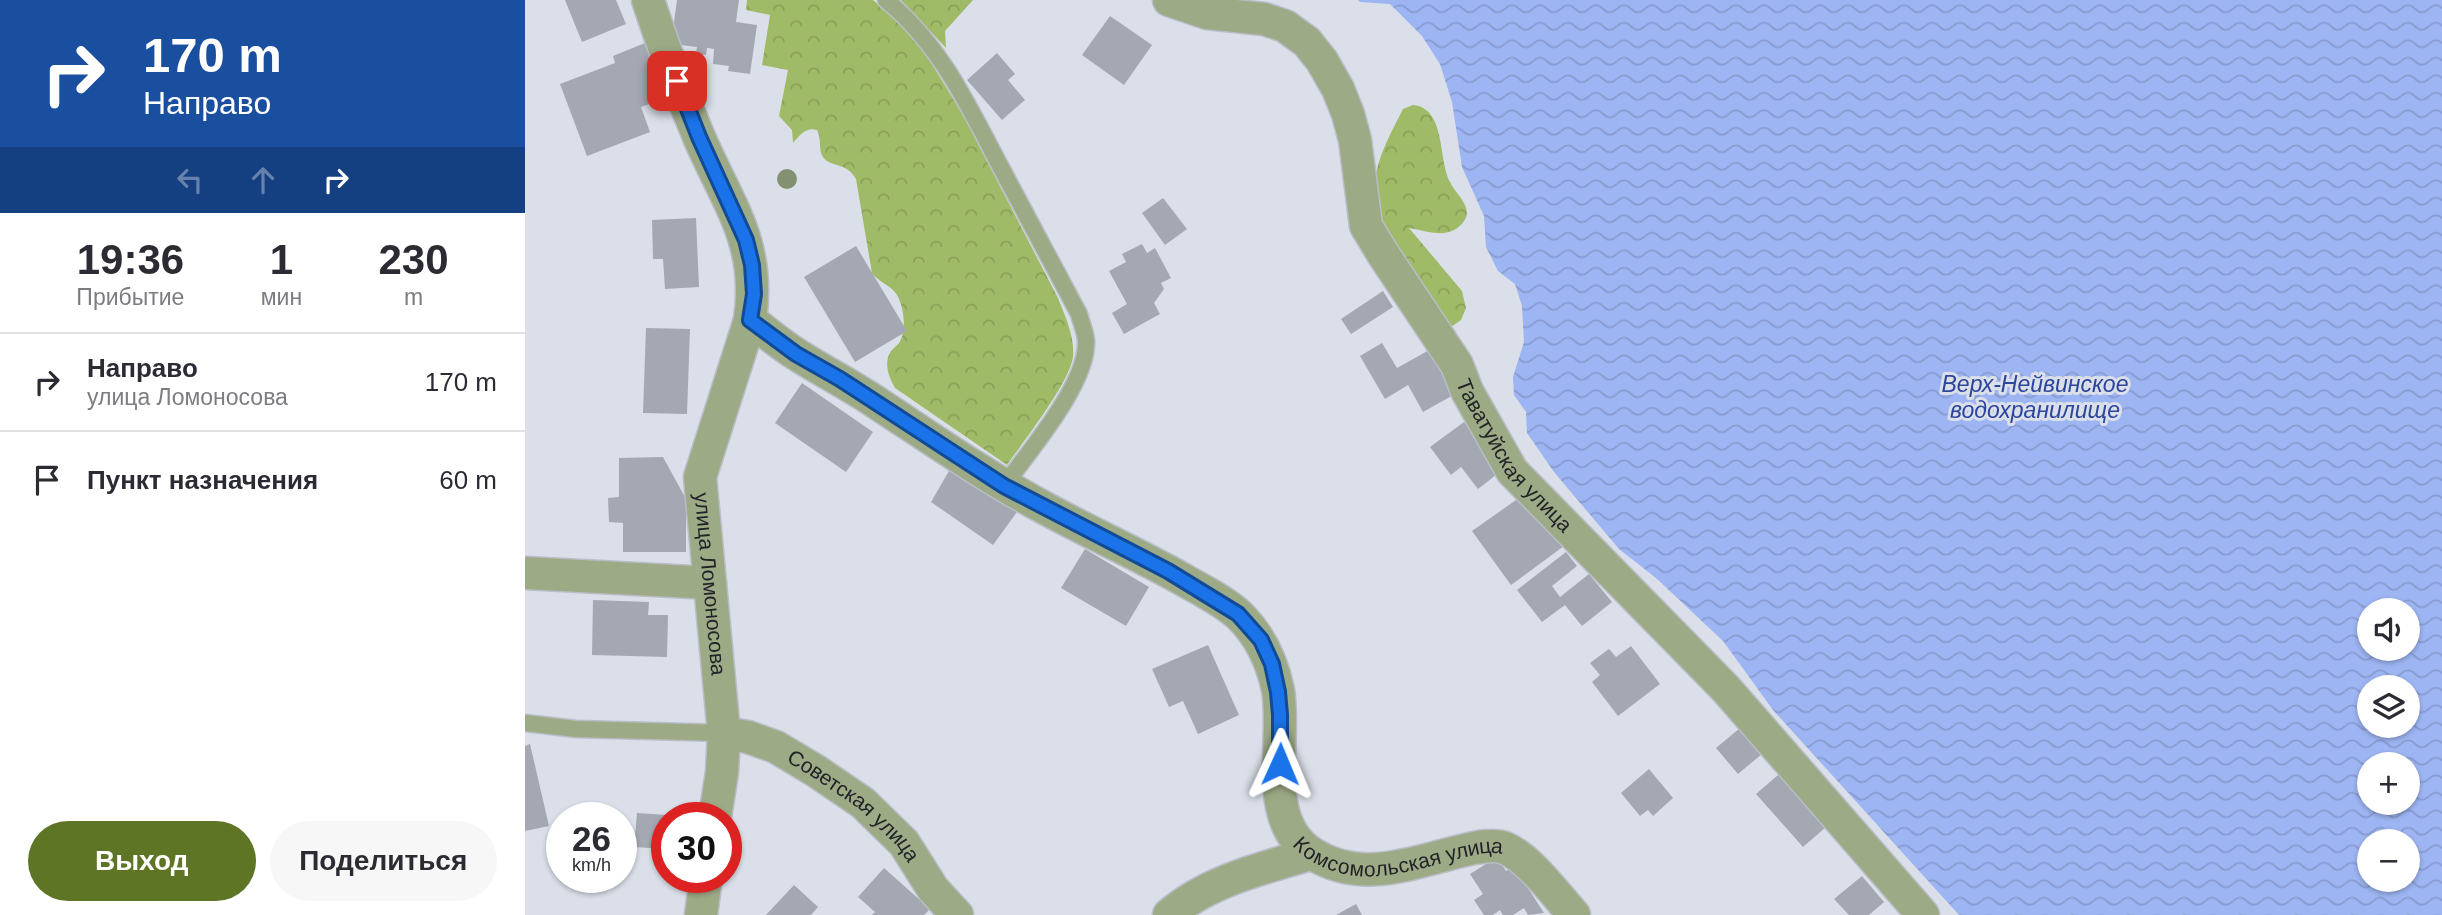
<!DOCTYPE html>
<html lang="ru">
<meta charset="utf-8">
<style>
:root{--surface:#fff;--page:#f7f7f7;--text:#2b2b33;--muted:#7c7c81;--line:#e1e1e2;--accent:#5f7526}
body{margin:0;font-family:Arial,sans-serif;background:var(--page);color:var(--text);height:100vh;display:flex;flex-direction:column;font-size:26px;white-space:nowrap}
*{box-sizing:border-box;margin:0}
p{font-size:23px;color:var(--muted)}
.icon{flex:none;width:38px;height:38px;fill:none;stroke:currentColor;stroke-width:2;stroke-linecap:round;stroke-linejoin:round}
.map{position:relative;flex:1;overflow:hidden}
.details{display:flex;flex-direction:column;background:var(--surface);width:525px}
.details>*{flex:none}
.top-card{background:#1a4fa0;color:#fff;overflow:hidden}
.controls{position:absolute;left:1832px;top:598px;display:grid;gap:14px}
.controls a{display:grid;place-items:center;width:63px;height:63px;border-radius:50%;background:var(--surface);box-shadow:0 2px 5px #0004;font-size:35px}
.speed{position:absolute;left:21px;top:802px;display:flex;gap:14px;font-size:35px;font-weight:700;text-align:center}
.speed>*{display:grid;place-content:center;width:91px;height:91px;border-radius:50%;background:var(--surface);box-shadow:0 2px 5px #0004;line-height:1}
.speed small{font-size:18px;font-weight:400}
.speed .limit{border:10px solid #d22;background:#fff;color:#111}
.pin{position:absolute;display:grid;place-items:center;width:60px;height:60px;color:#fff;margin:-30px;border-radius:14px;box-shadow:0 4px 10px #0006}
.me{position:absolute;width:77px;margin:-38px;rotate:1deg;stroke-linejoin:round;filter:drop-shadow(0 0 5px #0008)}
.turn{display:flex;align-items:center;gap:24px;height:147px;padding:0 28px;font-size:32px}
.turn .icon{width:91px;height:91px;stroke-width:2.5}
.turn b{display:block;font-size:49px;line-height:60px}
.lanes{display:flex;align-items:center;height:66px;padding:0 28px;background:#0003;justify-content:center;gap:35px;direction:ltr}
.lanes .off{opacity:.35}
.eta{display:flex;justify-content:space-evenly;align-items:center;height:119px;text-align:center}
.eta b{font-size:42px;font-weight:600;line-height:49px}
.action{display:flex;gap:14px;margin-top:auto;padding:14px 28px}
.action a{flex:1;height:80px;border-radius:42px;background:var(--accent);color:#fff;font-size:28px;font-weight:600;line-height:80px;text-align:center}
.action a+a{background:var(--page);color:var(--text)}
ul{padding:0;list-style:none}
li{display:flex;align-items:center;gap:21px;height:98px;padding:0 28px;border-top:2px solid var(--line)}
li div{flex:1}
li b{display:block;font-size:26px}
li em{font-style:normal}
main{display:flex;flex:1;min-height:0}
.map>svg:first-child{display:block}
.forest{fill:url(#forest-crowns)}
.water{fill:url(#water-waves);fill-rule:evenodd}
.building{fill:#a4a8b2}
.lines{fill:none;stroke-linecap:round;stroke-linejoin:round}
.service-casing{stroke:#b9bdc6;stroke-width:19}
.minor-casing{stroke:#b9bdc6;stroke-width:35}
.service{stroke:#9daa86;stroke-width:16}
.minor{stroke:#9daa86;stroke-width:32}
.tree{fill:#849072}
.route-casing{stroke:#114b97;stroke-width:18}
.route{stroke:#1a73e8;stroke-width:12}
.labels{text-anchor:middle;stroke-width:6;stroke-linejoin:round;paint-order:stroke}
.street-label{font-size:21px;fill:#222327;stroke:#dadfe9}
.water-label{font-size:23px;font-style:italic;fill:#2d469d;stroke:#dadfe9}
</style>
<main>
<section class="details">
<div class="top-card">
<div class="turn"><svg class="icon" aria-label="right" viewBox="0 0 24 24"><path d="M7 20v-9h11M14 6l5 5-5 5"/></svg><div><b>170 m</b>Направо</div></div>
<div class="lanes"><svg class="icon off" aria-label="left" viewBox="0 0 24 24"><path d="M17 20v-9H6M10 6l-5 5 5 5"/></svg><svg class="icon off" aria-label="ahead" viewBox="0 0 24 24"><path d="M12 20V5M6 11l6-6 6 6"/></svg><svg class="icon" aria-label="right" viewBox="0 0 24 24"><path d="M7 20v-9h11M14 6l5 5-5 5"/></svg></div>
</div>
<div class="eta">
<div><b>19:36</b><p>Прибытие</p></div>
<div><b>1</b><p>мин</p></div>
<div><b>230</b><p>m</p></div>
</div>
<ul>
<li><svg class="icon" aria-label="right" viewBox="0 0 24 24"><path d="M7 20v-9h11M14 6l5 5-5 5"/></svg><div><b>Направо</b><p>улица Ломоносова</p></div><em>170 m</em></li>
<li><svg class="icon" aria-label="arrive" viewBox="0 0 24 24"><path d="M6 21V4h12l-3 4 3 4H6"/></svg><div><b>Пункт назначения</b></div><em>60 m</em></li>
</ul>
<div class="action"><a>Выход</a><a>Поделиться</a></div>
</section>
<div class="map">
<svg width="1917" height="915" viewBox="0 0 1917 915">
<defs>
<pattern id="forest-crowns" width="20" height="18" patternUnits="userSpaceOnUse" patternTransform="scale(1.75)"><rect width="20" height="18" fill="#a0bb67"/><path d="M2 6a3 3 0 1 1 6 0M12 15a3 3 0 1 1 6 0" fill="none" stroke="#8aa059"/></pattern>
<pattern id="water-waves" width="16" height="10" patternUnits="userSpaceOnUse" patternTransform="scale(1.75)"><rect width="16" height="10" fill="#9db5f2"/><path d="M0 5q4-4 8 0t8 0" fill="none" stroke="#879bd0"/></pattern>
</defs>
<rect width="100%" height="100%" fill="#dadfe9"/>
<!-- forest -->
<path class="forest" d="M222 0H348L377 24 397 48 438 115 533 298C540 316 550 337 548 357 545 382 498 442 482 465L370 388C364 377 358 363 366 351 368 348 372 346 374 343 382 331 379 307 372 295 366 285 353 282 347 273L331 179C321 161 305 168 298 157 293 150 297 139 292 130 281 127 275 135 268 143L267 130 254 116 263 70 237 65 245 15 221 10Z
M376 0H448L420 31 421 48Z
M888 105C921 108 913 159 925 182 930 194 949 207 939 221 925 241 903 231 884 228L937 291 941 308 936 320 923 329C899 290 842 222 851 174 855 152 868 129 878 109Z"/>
<!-- water -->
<path class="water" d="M833 0H1917V915H1434L1248 710 1198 641 1131 578 1094 549 1029 472 1002 433 1001 412 989 395 988 377 999 342 997 306 990 284 973 271 961 247 959 216 937 167 927 102 915 64 897 36 865 4 835 2ZM1844 611H1883V649H1844ZM1844 688H1883V726H1844ZM1844 765H1883V803H1844ZM1844 842H1883V880H1844Z"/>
<!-- building -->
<path class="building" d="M40 0H91L101 24 57 42Z
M152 0H214L211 22 232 25 225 74 203 71 204 66 188 64 189 49 182 48 181 55 171 54 172 47 146 44Z
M585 16 627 45 599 85 557 55Z
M120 43 141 98 116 107 125 132 62 156 35 84 90 63 88 56Z
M472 53 490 74 483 80 500 100 477 120 442 80Z
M638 198 662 229 640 245 617 213Z
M171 218 174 287 140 289 138 259H128L127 220Z
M617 244 622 253 630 248 646 278 636 283 639 289 629 303 635 314 599 334 587 313 602 304 584 271 601 262 597 254Z
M331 246 382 331 330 362 279 277Z
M858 291 868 307 826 334 816 319Z
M121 328 165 329 162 414 118 413Z
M857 343 872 368 906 349 932 393 898 412 883 385 860 399 835 356Z
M277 383 348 432 321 472 250 423Z
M939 422 976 471 953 489 936 467 926 475 905 447Z
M138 457 161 499V552H98V523L84 522 83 498 94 497V458Z
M428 464 494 509 468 545 406 502Z
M1001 493 1039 546 986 585 947 531Z
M560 549 624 587 601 626 536 588Z
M1041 552 1052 566 1027 586 1035 597 1064 574 1087 602 1057 626 1040 605 1017 622 992 590Z
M68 600 124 602 123 615H143L142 657 67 655Z
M683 645 714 715 673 734 658 701 644 707 627 669Z
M1106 646 1135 684 1093 716 1067 682 1075 675 1065 663 1084 649 1091 657Z
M1221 723 1243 749 1213 774 1191 748Z
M5 744 24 826 0 831V746Z
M1261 768 1308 821 1278 847 1231 794Z
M1124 769 1148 798 1128 816 1123 810 1115 816 1096 793Z
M112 813 142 815V849L109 847Z
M972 857 981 871 989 866 1019 913 1003 915 999 908 988 915H978L975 910 968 915H959L949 900 958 894 945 874Z
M359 868 405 909 399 915H347L350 912 333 897Z
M1337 876 1359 902 1344 915H1324L1309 899Z
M269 885 293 907 286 915H241Z
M831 904 837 915H811Z"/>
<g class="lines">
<defs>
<path id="service" d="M361 0C414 43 442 103 473 162 500 212 527 263 554 314 556 322 560 331 561 340 564 382 504 451 479 486
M0 723 51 729 199 733"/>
<g id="minor">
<path id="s1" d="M123 0C138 46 155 92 174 137 203 205 236 242 225 320L175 477 199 733 197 772 190 817"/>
<path id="s2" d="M644 0 682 13 739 19 760 26 782 42 797 61 813 89 823 114 830 140 841 226 858 254 932 365 942 391 987 471 1201 689 1398 915"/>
<path id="s3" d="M225 320C240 331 255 344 271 354 296 370 323 384 349 401 404 437 458 475 516 506 563 532 611 553 657 579 676 590 699 601 715 616 736 637 747 661 753 690 762 741 735 822 788 854 836 884 886 863 936 851 949 848 967 843 980 848 1005 859 1031 895 1049 915"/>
<path d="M0 573 185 583"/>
<path id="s4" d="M199 733 223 737 251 747 291 771 338 803 379 843 408 889 432 915"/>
<path d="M176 915 181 877"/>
<path d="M644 915C683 881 738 868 786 854"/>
</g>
</defs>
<!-- service casing -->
<use href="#service" class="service-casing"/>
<!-- minor casing -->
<use href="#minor" class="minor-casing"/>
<!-- service -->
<use href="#service" class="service"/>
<!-- minor -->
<use href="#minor" class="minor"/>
</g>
<!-- trees -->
<circle class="tree" cx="262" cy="179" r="10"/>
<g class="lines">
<defs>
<path id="route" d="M152 81 174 137 221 240 227 265 229 294 225 320 271 354 315 379 479 486 643 571 713 614 736 640 747 664 753 692 755 715V764"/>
</defs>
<!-- route casing -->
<use href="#route" class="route-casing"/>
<!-- route -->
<use href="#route" class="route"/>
</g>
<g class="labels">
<!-- street labels -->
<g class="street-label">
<text dy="7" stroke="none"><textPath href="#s2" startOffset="618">Таватуйская улица</textPath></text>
<text dy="7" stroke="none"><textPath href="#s1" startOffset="612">улица Ломоносова</textPath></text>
<text dy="7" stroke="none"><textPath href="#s4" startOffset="152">Советская улица</textPath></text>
<text dy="7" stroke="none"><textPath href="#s3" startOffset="920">Комсомольская улица</textPath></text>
</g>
<!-- water labels -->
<g class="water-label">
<text x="1510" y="392">Верх-Нейвинское<tspan x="1510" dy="26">водохранилище</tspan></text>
</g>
</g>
</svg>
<div class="controls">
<a><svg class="icon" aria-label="sound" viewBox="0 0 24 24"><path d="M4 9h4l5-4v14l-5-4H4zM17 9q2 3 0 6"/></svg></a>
<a><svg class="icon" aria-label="layers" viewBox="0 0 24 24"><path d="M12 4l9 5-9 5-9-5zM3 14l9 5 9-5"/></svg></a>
<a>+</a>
<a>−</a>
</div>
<div class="speed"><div>26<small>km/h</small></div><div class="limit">30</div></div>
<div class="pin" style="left:152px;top:81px;background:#d93025"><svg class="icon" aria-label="arrive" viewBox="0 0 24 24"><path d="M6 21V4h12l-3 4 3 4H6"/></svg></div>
<svg class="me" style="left:755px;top:764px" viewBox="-20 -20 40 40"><path d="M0-17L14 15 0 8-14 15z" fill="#1a73e8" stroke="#fff" stroke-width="4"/></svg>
</div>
</main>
